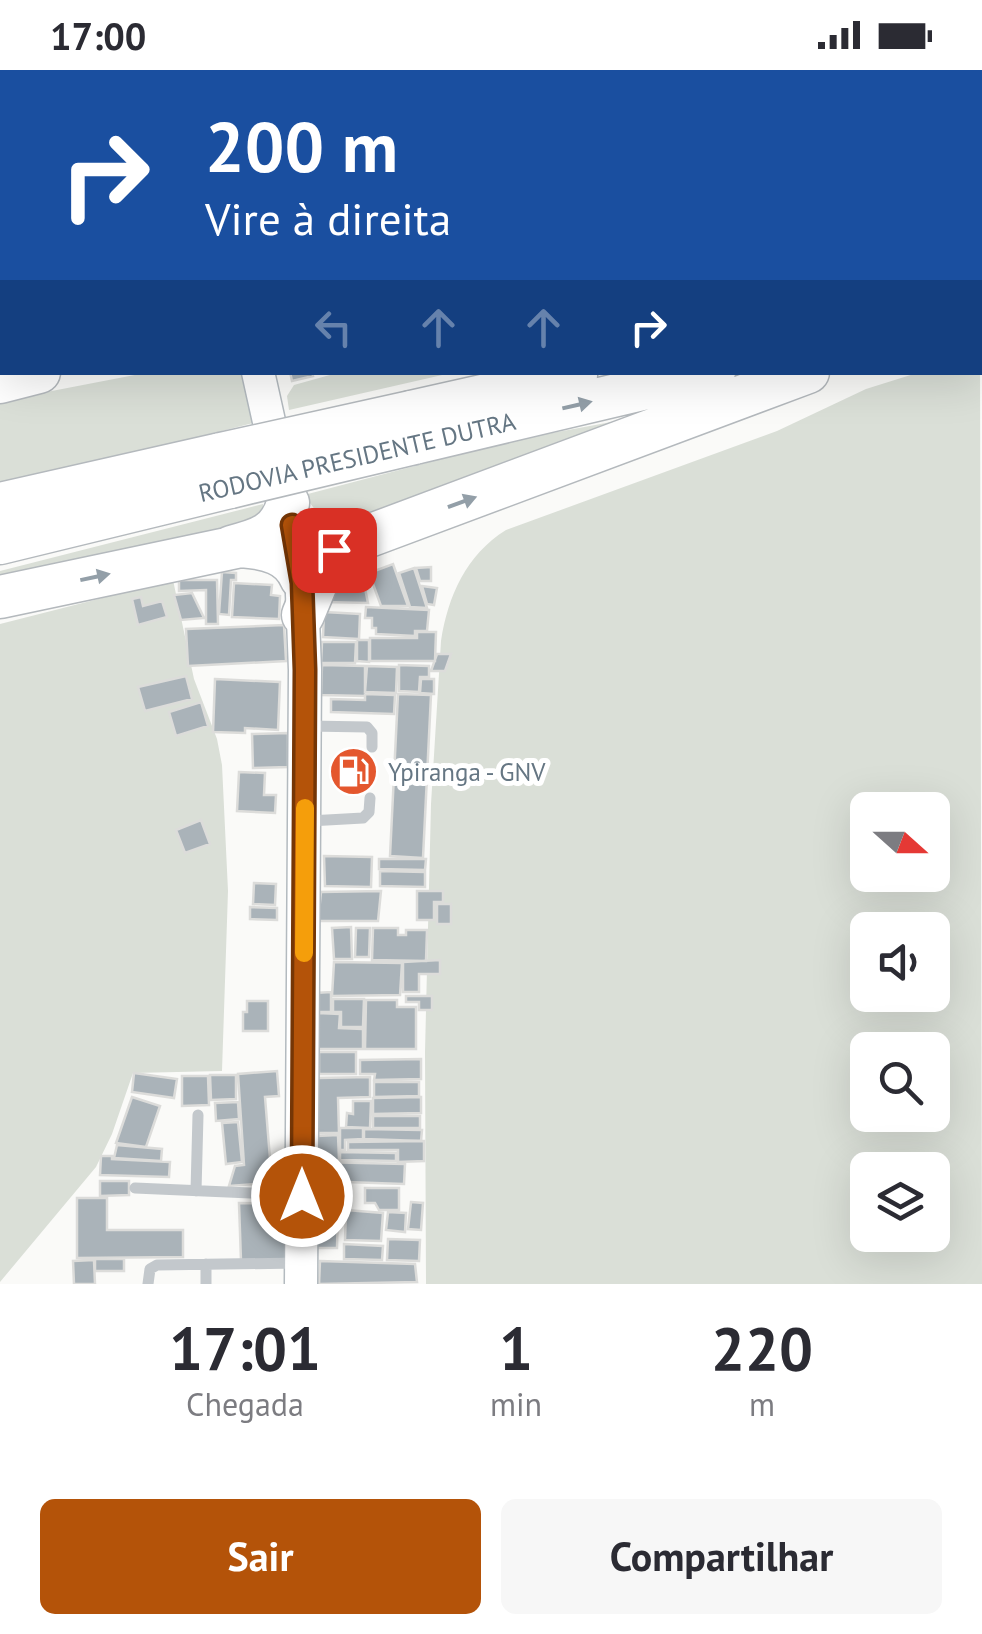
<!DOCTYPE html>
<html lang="pt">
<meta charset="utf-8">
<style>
:root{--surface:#fff;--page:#f7f7f7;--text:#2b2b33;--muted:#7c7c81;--accent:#b45309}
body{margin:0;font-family:"PT Sans",sans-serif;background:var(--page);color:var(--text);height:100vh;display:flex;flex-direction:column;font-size:38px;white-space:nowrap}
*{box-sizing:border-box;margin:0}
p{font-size:32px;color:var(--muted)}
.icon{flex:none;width:55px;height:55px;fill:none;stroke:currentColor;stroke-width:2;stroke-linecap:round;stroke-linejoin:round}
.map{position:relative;height:1214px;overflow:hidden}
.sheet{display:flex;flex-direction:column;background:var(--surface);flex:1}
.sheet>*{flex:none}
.hud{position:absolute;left:0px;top:0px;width:982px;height:305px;box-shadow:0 10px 40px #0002;background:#1a4fa0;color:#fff;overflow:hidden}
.needle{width:65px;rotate:111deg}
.tools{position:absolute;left:850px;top:722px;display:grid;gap:20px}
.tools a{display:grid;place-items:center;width:100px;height:100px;border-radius:15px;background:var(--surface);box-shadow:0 10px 40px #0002;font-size:50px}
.pin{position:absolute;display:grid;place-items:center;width:85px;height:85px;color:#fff;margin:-42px;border-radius:20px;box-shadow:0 5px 15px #0006}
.me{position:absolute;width:110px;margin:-55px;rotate:0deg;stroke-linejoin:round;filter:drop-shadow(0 0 8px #0008)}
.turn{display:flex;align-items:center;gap:35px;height:210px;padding:0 40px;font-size:45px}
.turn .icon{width:130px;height:130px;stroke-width:2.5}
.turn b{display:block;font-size:70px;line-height:85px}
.lanes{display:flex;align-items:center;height:95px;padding:0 40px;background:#0003;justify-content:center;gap:50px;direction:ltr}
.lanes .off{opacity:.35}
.eta{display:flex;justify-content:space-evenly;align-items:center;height:170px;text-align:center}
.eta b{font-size:60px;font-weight:800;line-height:70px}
.button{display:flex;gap:20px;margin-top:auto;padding:20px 40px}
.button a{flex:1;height:115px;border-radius:15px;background:var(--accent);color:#fff;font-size:40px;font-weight:800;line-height:115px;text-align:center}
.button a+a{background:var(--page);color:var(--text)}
.status{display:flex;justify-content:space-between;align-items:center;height:70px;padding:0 50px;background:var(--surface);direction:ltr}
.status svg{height:28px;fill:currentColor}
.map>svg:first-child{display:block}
.green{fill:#dadfd7;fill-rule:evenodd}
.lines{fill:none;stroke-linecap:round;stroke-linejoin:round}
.stream{stroke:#bbc7cb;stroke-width:6}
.building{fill:#aab3b9;stroke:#dcdcda;stroke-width:2.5}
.secondary-casing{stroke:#b3babf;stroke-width:35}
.motorway-casing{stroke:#b4b9bd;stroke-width:45}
.service{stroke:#c3c8cc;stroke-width:11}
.minor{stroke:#c3c8cc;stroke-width:22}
.tertiary{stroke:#c3c8cc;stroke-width:30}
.secondary{stroke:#fff;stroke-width:32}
.motorway{stroke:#fff;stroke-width:42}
.motorway-bridge-casing{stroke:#b4b9bd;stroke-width:45;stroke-linecap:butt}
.motorway-bridge{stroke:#fff;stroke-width:42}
.oneway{fill:#939fa8}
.route-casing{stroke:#753606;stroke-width:25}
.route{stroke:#b45309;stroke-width:18}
.slow{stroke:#f59e0b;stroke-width:18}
.labels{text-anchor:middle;stroke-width:10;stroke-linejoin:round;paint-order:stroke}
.street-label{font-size:25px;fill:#657683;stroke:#fff}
.poi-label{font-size:25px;fill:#657683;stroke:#fff;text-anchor:start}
</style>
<div class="status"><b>17:00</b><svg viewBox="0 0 49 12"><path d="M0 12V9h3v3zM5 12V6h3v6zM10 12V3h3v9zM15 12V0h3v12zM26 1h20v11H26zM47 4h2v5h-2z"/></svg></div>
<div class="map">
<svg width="982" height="1214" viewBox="0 0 982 1214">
<rect width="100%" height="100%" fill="#fafaf8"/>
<!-- green -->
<path class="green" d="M0 58 2 64 0 283Z
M980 293 982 1214H426L425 982 431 734 441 571C448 526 466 485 506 460L777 361 866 319 917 303 980 302ZM868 740H932V805H868ZM868 860H932V925H868ZM868 980H932V1045H868ZM868 1100H932V1165H868Z
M145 303H243L257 352 31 410 0 413V331Z
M337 303V302L451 303 289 340 287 326 294 315Z
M660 343 338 456 322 449 304 425 514 370Z
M263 434 264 451 0 517V501Z
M173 510 194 609 217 669 222 695 228 821 222 1001 133 1003 112 1064 96 1097 0 1212V554Z"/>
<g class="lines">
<!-- stream -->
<path class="stream" d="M326 2 327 0
M980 91H982"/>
</g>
<!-- building -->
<path class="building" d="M87 0H142L143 2H87Z
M394 0H467V2H394Z
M923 0H963L964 2H924Z
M290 302H312L313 306 292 311Z
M360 494 368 533 324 532 351 496Z
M393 494 408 536H381L369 503Z
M431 497V511H420L416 498Z
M414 498 427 538 410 537 399 503Z
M222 502 236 503V510H231L229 545 219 544Z
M179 510H217L218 554H206V520L179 521Z
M234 513 272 515 271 525 280 526 279 549 232 547Z
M422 516 437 518 434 535 427 534Z
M192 523 204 548 181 550 174 525Z
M141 527 143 536 162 531 167 547 138 555 132 529Z
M366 537 429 540 427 561H415V566L376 564V558H372V548H365Z
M324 542 360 544 359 569 323 567Z
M284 555 286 591 188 596 186 559Z
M417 562H436L435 591H370V568H417Z
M357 570H369V592L357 591Z
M322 572H356L355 593H321Z
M437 584H451L445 601H431Z
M322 595 365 596V626L321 625Z
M399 595 429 596V607H420L419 622 399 621Z
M367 596 397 597 396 623 365 622Z
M186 606 192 629 145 641 138 617Z
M215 609 280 612 278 660 245 658V663L213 662Z
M421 609H434V624L420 623Z
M365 624 395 625 394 644 331 642V629L365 630Z
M398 624 431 625 423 788 390 786Z
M201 632 208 656 176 666 169 642Z
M288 663V697L253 698 252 664Z
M239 702 265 703 264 725H276L275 743 237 741Z
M201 750 210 774 185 783 176 760Z
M324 786 372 787 371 817 325 816Z
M379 789H426L425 800 379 799Z
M380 801 425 802V817L380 816Z
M254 813 276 814 275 835 253 834Z
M381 821 378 851H318L321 822Z
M417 821H443V832H434V850H417Z
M437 834H451V854H437Z
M250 837 277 838V850L250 849Z
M351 857 352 889H334L332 858Z
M356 858H370L369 887H355Z
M373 858H398V865H406V860H427L426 891 372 890Z
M440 890V904H419V922H403V892Z
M334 892 402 893 400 925 332 926Z
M331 922V942H315V923Z
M406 926H432V940H419V932H406Z
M333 929H364L363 957H341V942H333Z
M366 930H397V937H416V979H365Z
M247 931H268V961H243V942H247Z
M318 943 340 944 339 958 363 959V979H318Z
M319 982H356V1004H319Z
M421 989V1009L374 1010 375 1004H360V990Z
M277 1001 279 1026 265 1027 272 1113 229 1116 235 1096 244 1095 238 1004Z
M134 1003 177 1009 174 1028 132 1022Z
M210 1005H236V1029L211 1030Z
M182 1006H208L209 1035 182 1036Z
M370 1007V1027L338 1028 339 1063H317V1008Z
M374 1012H419V1026L374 1027Z
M132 1027 160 1036 146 1077 116 1073Z
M421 1027V1043L373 1044V1028Z
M353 1031H371L370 1058 346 1057 347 1043 353 1044Z
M238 1032 239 1049 216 1051 215 1033Z
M373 1046H420V1058H373Z
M238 1052 242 1092 226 1094 222 1053Z
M340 1058H363V1069L345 1070V1080H340Z
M364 1059 422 1060 421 1071 364 1069Z
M338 1065 339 1090 319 1091 317 1066Z
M424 1071V1091L398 1092V1080H348V1072Z
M117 1075 162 1079 161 1091 114 1088Z
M340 1082 396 1083V1091L340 1090Z
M101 1086H112V1089L170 1092 169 1107 100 1105Z
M317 1092 405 1094 404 1114 316 1111Z
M100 1111H129V1125L100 1126Z
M319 1115 336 1116V1137L318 1136Z
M365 1118H399V1140H379L375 1133H365Z
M77 1128H107V1160H183V1187L77 1188Z
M411 1132 423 1133 421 1160 408 1159Z
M239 1133 291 1134V1191H241Z
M346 1140 383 1143 381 1171 345 1170Z
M317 1142H338L337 1178H317Z
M388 1142 406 1143 405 1162 386 1160Z
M388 1169 420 1170 419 1191 387 1190Z
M344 1174 383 1176 382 1190 344 1189Z
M95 1189H124V1201H95Z
M94 1190 95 1214H74L73 1191Z
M320 1191 415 1194 417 1212 319 1214Z"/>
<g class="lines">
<defs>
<path id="secondary" d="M622 2 638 0
M258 302 278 392
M301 1214 305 600 302 524"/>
<path id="motorway" d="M980 230H982
M980 264H982
M0 312 39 302
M411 342 576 305
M414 373 714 302
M0 434 221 384
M0 473 230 417
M231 477C259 470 280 464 288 433
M0 527 241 476C266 478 291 483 301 508
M303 545 321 502 350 473 808 302"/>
</defs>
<!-- secondary casing -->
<use href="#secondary" class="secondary-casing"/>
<!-- motorway casing -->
<use href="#motorway" class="motorway-casing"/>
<!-- service -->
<path class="service" d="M308 656 367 657 372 663V677
M309 751 363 748 369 742 370 728
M135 1118 298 1125
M196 1121 198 1045
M206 1194V1214
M148 1214 150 1199 157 1195 299 1193"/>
<!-- minor -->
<path class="minor" d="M476 0V2
M0 13 2 19"/>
<!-- tertiary -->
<path class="tertiary" d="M149 0V2"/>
<!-- secondary -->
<use href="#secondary" class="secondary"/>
<!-- motorway -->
<use href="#motorway" class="motorway"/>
<defs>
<path id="motorway-bridge" d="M221 384 411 342
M230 417 414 373"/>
</defs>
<!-- motorway-bridge casing -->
<use href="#motorway-bridge" class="motorway-bridge-casing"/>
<!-- motorway-bridge -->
<use href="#motorway-bridge" class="motorway-bridge"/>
</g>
<!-- one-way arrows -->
<defs><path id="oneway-solid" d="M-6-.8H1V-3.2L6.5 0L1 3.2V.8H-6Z" transform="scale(2.5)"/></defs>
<g class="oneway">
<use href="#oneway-solid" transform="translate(577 335) rotate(-13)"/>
<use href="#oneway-solid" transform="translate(462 432) rotate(-20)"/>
<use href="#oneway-solid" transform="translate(95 507) rotate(-12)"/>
</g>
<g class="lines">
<defs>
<path id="route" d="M302 1126 305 600 302 513 292 455C301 474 312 485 334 480"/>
</defs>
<!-- route casing -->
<use href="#route" class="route-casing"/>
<!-- route -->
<use href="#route" class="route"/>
<!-- slow -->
<path class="slow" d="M304 883 305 738"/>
</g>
<!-- icons -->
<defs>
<symbol id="fuel-disc" viewBox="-11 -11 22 22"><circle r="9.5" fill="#e4572e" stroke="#fff"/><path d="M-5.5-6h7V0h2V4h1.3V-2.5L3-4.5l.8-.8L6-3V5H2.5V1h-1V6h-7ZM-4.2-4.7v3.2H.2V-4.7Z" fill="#fff"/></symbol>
</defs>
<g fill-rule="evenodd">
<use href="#fuel-disc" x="326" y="674" width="55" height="55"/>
</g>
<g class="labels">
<!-- street labels -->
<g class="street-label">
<text transform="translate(357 387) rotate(-13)" y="9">RODOVIA PRESIDENTE DUTRA</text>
</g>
<!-- poi labels -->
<g class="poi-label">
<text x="388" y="711">Ypiranga - GNV</text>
</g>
</g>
</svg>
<div class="tools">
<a><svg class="needle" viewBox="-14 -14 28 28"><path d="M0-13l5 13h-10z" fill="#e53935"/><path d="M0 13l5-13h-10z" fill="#7c7c81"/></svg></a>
<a><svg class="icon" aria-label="sound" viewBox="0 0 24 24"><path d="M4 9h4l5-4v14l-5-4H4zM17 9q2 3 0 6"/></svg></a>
<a><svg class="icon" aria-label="search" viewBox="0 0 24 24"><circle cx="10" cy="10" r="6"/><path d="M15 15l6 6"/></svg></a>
<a><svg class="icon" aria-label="layers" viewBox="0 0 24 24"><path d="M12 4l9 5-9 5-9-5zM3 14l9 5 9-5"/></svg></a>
</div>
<div class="pin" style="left:334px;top:480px;background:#d93025"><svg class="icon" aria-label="arrive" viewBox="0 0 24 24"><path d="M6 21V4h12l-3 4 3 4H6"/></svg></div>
<svg class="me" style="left:302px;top:1126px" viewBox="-20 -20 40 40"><circle r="17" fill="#b45309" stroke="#fff" stroke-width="3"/><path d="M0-11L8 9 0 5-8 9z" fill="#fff"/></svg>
<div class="hud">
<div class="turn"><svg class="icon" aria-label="right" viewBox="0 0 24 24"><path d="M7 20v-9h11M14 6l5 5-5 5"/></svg><div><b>200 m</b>Vire à direita</div></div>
<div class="lanes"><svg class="icon off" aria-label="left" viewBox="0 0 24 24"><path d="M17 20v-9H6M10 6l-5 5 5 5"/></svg><svg class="icon off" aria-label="ahead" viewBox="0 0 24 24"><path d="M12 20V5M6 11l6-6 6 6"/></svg><svg class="icon off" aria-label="ahead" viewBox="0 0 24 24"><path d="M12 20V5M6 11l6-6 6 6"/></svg><svg class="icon" aria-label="right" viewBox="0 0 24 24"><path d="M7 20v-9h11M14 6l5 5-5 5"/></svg></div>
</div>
</div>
<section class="sheet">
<div class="eta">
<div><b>17:01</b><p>Chegada</p></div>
<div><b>1</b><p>min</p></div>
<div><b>220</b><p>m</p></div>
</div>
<div class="button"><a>Sair</a><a>Compartilhar</a></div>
</section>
